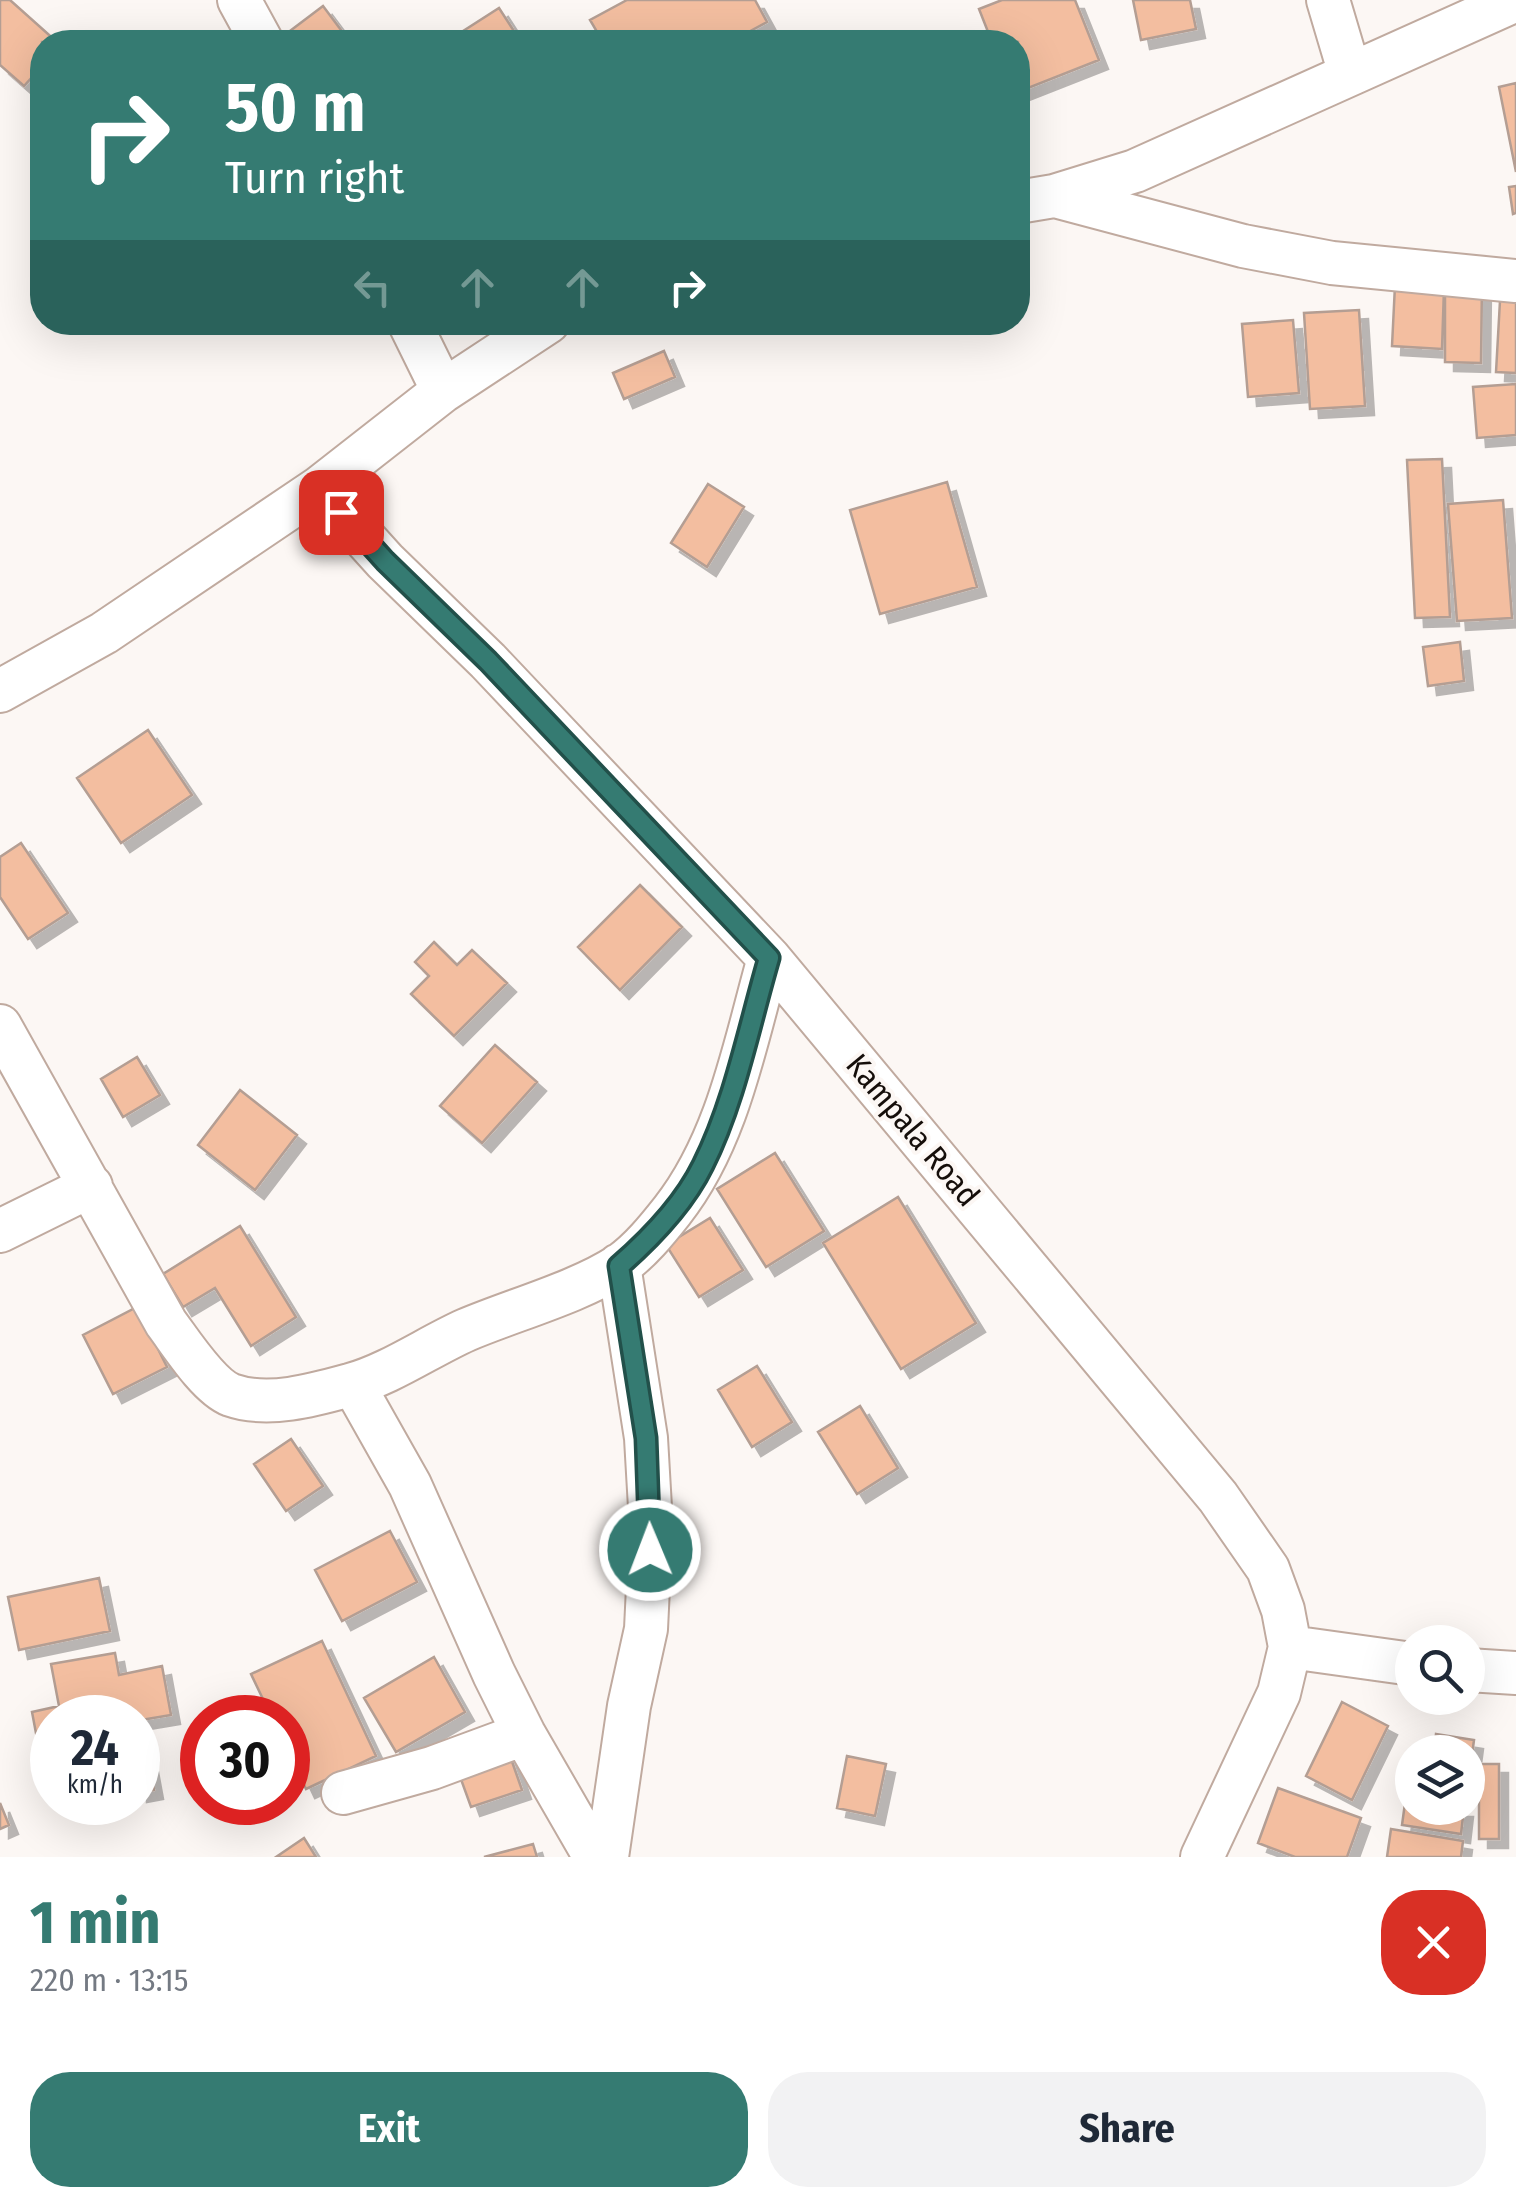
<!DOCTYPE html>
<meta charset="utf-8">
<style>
:root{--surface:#fff;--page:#f2f2f3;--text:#1f2937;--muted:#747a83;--accent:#357b72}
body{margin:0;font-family:"Fira Sans Condensed",sans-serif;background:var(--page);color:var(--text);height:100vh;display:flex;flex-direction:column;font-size:38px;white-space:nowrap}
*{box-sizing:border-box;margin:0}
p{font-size:32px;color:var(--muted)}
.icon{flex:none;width:55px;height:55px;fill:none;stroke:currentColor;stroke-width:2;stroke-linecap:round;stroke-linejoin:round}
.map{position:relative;height:1857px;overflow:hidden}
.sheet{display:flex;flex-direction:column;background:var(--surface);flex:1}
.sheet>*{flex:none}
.guide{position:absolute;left:30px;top:30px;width:1000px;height:305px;border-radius:40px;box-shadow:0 10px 40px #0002;background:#357b72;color:#fff;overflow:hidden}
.controls{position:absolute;left:1395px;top:1625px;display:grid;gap:20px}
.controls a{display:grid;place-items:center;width:90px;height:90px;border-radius:50%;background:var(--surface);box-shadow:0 10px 40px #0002;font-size:50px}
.speed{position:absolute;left:30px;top:1695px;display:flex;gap:20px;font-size:50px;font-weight:700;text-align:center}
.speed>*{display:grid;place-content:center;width:130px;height:130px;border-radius:50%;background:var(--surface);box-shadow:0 10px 40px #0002;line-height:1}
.speed small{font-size:25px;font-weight:400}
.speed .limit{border:15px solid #d22;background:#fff;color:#111}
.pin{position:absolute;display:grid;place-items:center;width:85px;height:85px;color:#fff;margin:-42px;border-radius:20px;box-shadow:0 5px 15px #0006}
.me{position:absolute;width:110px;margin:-55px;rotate:359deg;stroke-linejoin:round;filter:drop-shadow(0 0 8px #0008)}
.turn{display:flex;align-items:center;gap:35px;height:210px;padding:0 30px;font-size:45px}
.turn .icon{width:130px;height:130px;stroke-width:2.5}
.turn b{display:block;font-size:70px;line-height:85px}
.lanes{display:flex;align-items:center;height:95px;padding:0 30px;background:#0003;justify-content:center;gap:50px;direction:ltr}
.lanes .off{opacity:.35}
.round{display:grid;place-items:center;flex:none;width:105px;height:105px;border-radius:40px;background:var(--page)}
.headline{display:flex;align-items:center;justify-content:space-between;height:170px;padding:0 30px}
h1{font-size:60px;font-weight:700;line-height:75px;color:var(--accent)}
.action{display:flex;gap:20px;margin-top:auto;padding:20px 30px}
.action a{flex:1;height:115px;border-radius:40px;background:var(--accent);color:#fff;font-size:40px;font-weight:700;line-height:115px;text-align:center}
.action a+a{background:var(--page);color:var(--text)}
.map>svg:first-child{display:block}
.building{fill:#f3bea0;stroke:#b49e93;stroke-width:2.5;filter:url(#shadow)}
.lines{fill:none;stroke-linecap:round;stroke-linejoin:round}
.minor-casing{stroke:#c0aa9f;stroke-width:46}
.minor{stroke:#fff;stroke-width:42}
.route-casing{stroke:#22504a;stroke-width:25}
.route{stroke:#357b72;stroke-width:18}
.labels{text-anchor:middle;stroke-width:8;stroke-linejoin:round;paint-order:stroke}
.street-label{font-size:32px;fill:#150e0a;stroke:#fcf7f4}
</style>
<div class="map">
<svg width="1516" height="1857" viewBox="0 0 1516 1857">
<defs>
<filter id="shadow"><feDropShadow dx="9" dy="9" stdDeviation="0" flood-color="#0004"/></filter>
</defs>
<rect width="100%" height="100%" fill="#fcf7f4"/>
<!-- building -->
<path class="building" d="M0 0H10L57 42H42V66L24 86 0 65Z
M627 0H755L767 22 730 42H603L590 20Z
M1002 0H1075L1099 60 1018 92V42H992L979 9Z
M1133 0H1190L1196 29 1141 40Z
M323 6 350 42H286L282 37Z
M499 8 521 42H446Z
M917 33 920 42H880Z
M1516 83V172L1499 87Z
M1516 186V213L1513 214 1509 187Z
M1445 280 1482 281 1481 363 1445 362Z
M1501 283 1516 284V373L1496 372Z
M1395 285 1444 288 1442 349 1392 346Z
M1359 310 1365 406 1310 409 1304 313Z
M1293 320 1299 393 1248 397 1242 324Z
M664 351 675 377 624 399 613 373Z
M1516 384V435L1477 438 1473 387Z
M1442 459 1450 617 1415 618 1407 460Z
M947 482 977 587 880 614 850 510Z
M708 484 744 507 707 567 671 543Z
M1503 500 1512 618 1457 621 1448 504Z
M1460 642 1464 681 1428 686 1423 647Z
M148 730 192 795 121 843 77 778Z
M21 843 68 913 28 939 0 897V857Z
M640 885 682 927 620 990 578 947Z
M434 942 457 965 472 950 507 983 454 1036 411 994 429 976 415 962Z
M495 1045 537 1082 482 1143 440 1106Z
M137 1057 160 1095 123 1117 101 1079Z
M240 1090 297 1135 255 1190 198 1145Z
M775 1153 824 1231 766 1267 717 1189Z
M898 1197 976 1323 901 1369 823 1243Z
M710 1218 743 1270 699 1297 666 1245Z
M240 1226 296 1317 251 1346 215 1288 183 1307 163 1274Z
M137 1307 167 1367 113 1394 83 1335Z
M757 1366 792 1422 752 1447 718 1390Z
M860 1406 898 1468 857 1494 818 1432Z
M291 1439 323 1486 286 1511 254 1464Z
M390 1531 417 1582 342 1621 315 1570Z
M99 1578 110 1631 19 1650 8 1597Z
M322 1641 376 1756 306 1789 288 1751V1718H272L251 1674Z
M115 1653 119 1675 162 1666 171 1715 141 1720 154 1790 138 1793V1718H52V1763L42 1765 32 1712 59 1706 51 1664Z
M434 1657 465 1712 396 1752 364 1698Z
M1342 1702 1388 1726 1352 1800 1306 1776Z
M1436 1734 1474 1740 1468 1785V1752H1434Z
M1412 1752H1415L1412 1808H1464L1461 1834 1402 1825Z
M509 1753 522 1790 471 1807 458 1771Z
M847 1756 886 1764 875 1816 837 1808Z
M1479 1764H1499V1839H1479Z
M1278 1788 1361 1818 1347 1857H1295L1258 1843Z
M0 1803 9 1825 0 1829Z
M1391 1829 1463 1841 1461 1857H1387Z
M304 1838 316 1857H276Z
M533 1844 537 1857H484Z"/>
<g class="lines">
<defs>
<path id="minor" d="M239 0 262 42
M1328 0 1350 74
M1055 196 1243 246 1332 263 1516 281
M1018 202 1054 196 1135 171 1516 0
M409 322 443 391
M319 488 385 561 488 661 769 958 1218 1497 1268 1569 1283 1610 1290 1647 1279 1693 1202 1857
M0 691 104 633 319 488 443 391 548 322
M0 1026 166 1323C181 1343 208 1386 231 1395 268 1408 314 1395 350 1385 390 1374 428 1347 466 1330 513 1310 579 1292 620 1265 640 1251 657 1230 672 1211 728 1140 745 1043 769 958
M0 1231 91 1186
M353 1384 410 1485 494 1674 524 1734 595 1857
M1290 1647 1412 1664
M1468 1670 1516 1673
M343 1793 432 1768 524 1734
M607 1857 629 1706 646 1629 651 1525 646 1438 619 1265"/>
</defs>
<!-- minor casing -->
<use href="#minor" class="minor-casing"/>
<!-- minor -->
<use href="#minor" class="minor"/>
</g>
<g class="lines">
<defs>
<path id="route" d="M341 512 385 561 488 661 769 958C749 1026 735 1101 703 1165 684 1204 651 1238 619 1266L646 1438 650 1550"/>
</defs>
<!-- route casing -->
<use href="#route" class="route-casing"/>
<!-- route -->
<use href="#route" class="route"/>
</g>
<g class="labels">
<!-- street labels -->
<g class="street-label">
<text transform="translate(913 1130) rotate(50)" y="11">Kampala Road</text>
</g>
</g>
</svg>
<div class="controls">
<a><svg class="icon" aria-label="search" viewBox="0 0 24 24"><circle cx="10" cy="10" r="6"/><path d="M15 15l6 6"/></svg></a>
<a><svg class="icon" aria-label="layers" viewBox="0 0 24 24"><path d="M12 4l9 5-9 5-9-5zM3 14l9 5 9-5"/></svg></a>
</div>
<div class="speed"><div>24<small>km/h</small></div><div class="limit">30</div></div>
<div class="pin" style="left:341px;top:512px;background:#d93025"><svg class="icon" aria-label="arrive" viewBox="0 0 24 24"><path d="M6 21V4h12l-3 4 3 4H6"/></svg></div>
<svg class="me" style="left:650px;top:1550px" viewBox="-20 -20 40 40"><circle r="17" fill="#357b72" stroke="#fff" stroke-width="3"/><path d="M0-11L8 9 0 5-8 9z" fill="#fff"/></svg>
<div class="guide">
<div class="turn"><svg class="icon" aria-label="right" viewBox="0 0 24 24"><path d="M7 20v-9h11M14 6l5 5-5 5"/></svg><div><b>50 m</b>Turn right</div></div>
<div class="lanes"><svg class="icon off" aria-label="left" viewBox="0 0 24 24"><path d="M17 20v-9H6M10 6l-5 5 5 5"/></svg><svg class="icon off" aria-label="ahead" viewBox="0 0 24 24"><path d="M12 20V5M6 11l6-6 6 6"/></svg><svg class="icon off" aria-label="ahead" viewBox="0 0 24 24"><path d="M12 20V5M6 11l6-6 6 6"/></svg><svg class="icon" aria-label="right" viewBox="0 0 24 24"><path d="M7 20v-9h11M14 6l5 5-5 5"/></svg></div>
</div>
</div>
<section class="sheet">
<div class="headline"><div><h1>1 min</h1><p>220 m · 13:15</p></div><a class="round" style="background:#d93025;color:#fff"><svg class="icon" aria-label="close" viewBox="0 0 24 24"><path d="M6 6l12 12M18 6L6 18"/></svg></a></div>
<div class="action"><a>Exit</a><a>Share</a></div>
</section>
